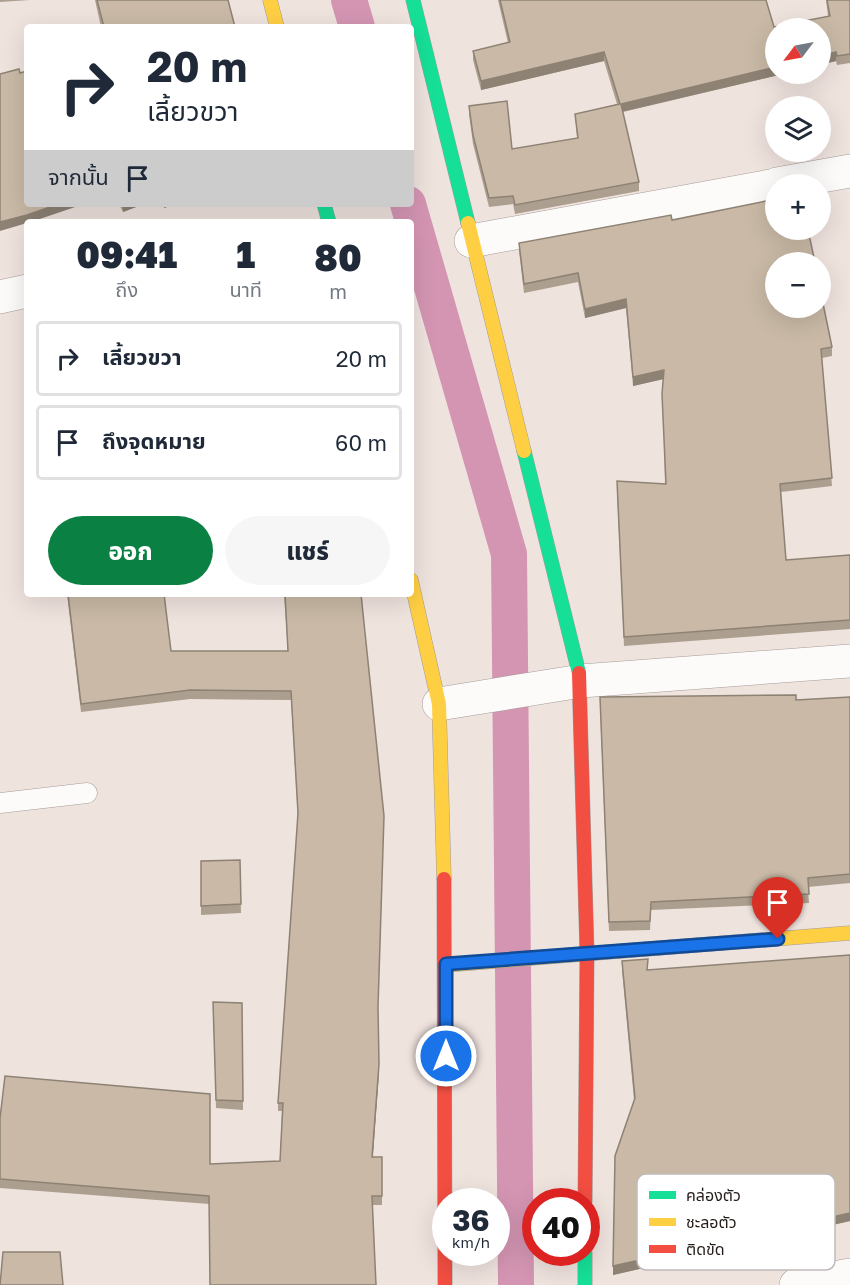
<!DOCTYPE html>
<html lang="th">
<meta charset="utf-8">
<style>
:root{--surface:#fff;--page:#f6f6f7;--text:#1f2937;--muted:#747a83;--line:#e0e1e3;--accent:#0b8043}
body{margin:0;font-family:"Golos Text","Noto Sans Thai",sans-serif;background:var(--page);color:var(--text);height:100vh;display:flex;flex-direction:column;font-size:22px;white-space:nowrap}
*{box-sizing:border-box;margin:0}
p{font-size:20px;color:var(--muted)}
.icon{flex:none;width:33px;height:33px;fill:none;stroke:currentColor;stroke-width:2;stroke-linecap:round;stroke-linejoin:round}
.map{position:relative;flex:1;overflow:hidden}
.panel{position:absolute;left:24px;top:219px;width:390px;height:378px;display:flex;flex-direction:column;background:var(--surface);border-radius:6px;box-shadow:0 6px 24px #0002}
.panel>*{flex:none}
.guide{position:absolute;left:24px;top:24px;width:390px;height:183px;border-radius:6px;box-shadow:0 6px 24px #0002;background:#fff;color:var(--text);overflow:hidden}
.needle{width:39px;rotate:238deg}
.buttons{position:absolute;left:765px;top:18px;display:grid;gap:12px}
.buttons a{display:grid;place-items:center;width:66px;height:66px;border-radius:50%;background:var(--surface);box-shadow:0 6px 24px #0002;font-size:30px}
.speed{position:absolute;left:432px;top:1188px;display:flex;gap:12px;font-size:30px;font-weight:700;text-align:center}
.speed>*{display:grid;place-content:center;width:78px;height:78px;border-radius:50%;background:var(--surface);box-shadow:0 6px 24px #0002;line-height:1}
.speed small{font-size:15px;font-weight:400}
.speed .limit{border:9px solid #d22;background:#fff;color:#111}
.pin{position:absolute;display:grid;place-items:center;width:51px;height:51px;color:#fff;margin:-62px -26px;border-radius:50% 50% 50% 0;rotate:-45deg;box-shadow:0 0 6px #0007}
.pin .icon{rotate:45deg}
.me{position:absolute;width:66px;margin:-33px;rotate:0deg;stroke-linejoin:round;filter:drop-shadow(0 0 4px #0008)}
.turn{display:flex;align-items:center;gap:21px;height:126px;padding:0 24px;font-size:27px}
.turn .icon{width:78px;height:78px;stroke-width:2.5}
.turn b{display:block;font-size:42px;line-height:51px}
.then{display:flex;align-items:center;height:57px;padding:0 24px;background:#0003;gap:12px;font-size:22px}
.eta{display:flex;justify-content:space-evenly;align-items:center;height:102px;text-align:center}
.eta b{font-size:36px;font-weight:800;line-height:42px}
.cta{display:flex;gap:12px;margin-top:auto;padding:12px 24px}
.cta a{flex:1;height:69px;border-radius:36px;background:var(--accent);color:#fff;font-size:24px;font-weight:800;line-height:69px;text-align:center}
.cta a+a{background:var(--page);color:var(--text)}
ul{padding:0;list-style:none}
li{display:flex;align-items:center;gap:18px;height:75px;margin:0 12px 9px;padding:0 12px;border:3px solid var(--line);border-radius:6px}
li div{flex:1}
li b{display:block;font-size:22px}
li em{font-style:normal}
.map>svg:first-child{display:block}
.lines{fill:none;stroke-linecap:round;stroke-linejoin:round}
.canal{stroke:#d495b3;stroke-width:36}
.lane-casing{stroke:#a59c98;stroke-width:21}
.street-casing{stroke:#a59c98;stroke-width:34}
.fast-casing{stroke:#a59c98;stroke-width:15}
.slow-casing{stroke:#a59c98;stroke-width:15}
.jam-casing{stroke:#a59c98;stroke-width:15}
.lane{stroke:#fdfbfa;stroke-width:20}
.street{stroke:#fdfbfa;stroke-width:33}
.fast{stroke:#16e098;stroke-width:14}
.slow{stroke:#ffcf43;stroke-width:14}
.jam{stroke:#f24e42;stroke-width:14}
.wall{fill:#ad9f8f}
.shaded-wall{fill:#8d8274}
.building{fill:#c9b9a6;stroke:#8d8274;stroke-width:1.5}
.route-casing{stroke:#114b97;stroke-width:15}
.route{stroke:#1a73e8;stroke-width:10}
.key{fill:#fff;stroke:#bebbba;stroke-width:1.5}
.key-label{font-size:16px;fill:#251d19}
</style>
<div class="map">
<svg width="850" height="1285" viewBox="0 0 850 1285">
<rect width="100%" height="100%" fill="#efe3de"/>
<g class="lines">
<!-- canal -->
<path class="canal" d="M349 0 357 27
M408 204 509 554 516 1285"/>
<defs>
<path id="lane" d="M0 803 87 793"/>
<path id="street" d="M777 184 850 171
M471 241 776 185
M0 297 27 291
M439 704 581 681 850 661
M796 1285 850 1275"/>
<path id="fast" d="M413 0 468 223
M324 204 329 222
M524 451 579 673
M585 1252V1285"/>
<path id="slow" d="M270 0 277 27
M468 223 524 451
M411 580 439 704 444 879
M446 965 850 933"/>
<path id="jam" d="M579 673 587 953 585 1202
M444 879 445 1285"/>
</defs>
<!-- lane casing -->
<use href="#lane" class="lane-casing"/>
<!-- street casing -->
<use href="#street" class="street-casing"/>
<!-- fast casing -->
<use href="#fast" class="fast-casing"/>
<!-- slow casing -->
<use href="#slow" class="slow-casing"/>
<!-- jam casing -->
<use href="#jam" class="jam-casing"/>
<!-- lane -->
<use href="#lane" class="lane"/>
<!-- street -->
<use href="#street" class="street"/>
<!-- fast -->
<use href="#fast" class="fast"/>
<!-- slow -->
<use href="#slow" class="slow"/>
<!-- jam -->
<use href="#jam" class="jam"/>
</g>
<!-- wall -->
<path class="wall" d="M0 0H30L0 2Z
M95 0H228L235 27H101Z
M498 0H766L774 27 828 16 826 0H850V63L837 65 836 61 776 74H783L623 112 639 182V191L515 214 513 204 489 207 473 144 469 114V106L512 149 577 138 575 114 617 104 604 61 481 90 473 60V51L508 43Z
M119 204H144L123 212Z
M672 220 832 347V356L822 358 832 486 781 492 786 560 850 555V629L624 646 617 490 665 484 663 379 633 386 626 308 585 318 578 282 524 293 519 251V243Z
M67 594H164L171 651H288L284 594H361L378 1012 379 1072 373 1157H382V1205L209 1204 0 1188V1118L210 1164 280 1161 282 1111H278V1103L298 818 291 700 190 699 81 712Z
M850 697V883L808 887 809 903 651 910 650 930 609 931 600 706 796 700Z
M240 860 241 913 201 915V861Z
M850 955V1221L613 1275 634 1100 622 970V961L648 970Z
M213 1002 242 1003 243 1110 216 1108Z"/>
<!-- shaded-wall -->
<path class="shaded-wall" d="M604 52V61L481 90V81Z
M836 52V61L820 65V56Z
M776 67V74H783L621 112V104Z
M59 204H84L31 222H27V223L0 231V222Z
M123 204H144L123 212Z
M164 204H177L164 208Z
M626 299V308L585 318V309Z
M664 370V379L633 386V377Z
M379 1064V1072L372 1165V1157Z
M850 1213V1221L613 1275V1266Z"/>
<!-- building -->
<path class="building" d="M97 0H228L235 27H104Z
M500 0H766L774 27 830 16 827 0H850V54L837 56 836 52 820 56V28H776V67L621 104 639 182 515 205 513 196 489 198 473 135 469 106 507 101 512 149 578 138 575 114 620 104 604 52 481 81 473 51 510 42Z
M19 69 20 73 27 71V204H59L27 215 0 222V74Z
M776 199V230H808L815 262H776V308H820V289L832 347 821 349 832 478 780 484 786 560 850 555V620L624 637 617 481 666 484 662 394 664 370 633 377 626 299 585 309 578 273 524 284 519 243 671 215 672 220Z
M68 594H164L171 651H288L285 594H361L384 816 378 1007 379 1064 372 1157H382V1196H372L376 1285H210L209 1196 0 1179V1118L5 1076 210 1094V1164L280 1161 283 1103H278L298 813 291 691 190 690 81 704Z
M796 695V700L850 697V874L808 878 809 894 651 902 650 921 609 922 600 697Z
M240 860 241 904 201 906V861Z
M850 955V1213L613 1266 615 1156 635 1098 622 961 648 959 647 970Z
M213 1002 242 1003 243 1101 216 1100Z
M3 1252H60L63 1285H0Z"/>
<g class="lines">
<defs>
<path id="route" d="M446 1056V964L778 939"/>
</defs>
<!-- route casing -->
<use href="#route" class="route-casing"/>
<!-- route -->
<use href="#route" class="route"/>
</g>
<!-- legend -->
<rect x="637" y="1174" width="198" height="96" rx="9" class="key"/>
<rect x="649" y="1191" width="27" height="8" fill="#16e098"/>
<rect x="649" y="1218" width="27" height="8" fill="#ffcf43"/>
<rect x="649" y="1245" width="27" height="8" fill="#f24e42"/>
<g class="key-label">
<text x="686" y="1201">คล่องตัว</text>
<text x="686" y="1228">ชะลอตัว</text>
<text x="686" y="1255">ติดขัด</text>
</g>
</svg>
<div class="buttons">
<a><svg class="needle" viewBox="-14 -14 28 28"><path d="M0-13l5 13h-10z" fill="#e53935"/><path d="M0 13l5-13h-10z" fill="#747a83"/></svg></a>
<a><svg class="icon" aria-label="layers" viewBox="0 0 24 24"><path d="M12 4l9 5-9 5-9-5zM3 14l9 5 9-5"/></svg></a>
<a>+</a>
<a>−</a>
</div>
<div class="speed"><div>36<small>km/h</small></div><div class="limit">40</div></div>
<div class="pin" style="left:778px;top:939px;background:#d93025"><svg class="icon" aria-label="arrive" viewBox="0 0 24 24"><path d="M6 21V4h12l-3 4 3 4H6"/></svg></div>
<svg class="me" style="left:446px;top:1056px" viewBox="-20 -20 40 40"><circle r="17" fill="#1a73e8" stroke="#fff" stroke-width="3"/><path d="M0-11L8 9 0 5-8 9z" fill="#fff"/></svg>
<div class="guide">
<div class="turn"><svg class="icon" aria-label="right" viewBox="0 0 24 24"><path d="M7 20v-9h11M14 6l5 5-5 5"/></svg><div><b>20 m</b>เลี้ยวขวา</div></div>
<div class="then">จากนั้น<svg class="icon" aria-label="arrive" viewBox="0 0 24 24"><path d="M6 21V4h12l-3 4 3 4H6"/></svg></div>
</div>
<section class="panel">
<div class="eta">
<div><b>09:41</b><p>ถึง</p></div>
<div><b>1</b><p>นาที</p></div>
<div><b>80</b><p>m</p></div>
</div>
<ul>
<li><svg class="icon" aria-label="right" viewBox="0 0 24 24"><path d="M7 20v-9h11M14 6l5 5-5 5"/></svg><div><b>เลี้ยวขวา</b></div><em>20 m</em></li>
<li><svg class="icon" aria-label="arrive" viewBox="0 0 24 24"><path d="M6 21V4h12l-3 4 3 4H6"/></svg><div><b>ถึงจุดหมาย</b></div><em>60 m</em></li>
</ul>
<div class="cta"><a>ออก</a><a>แชร์</a></div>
</section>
</div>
